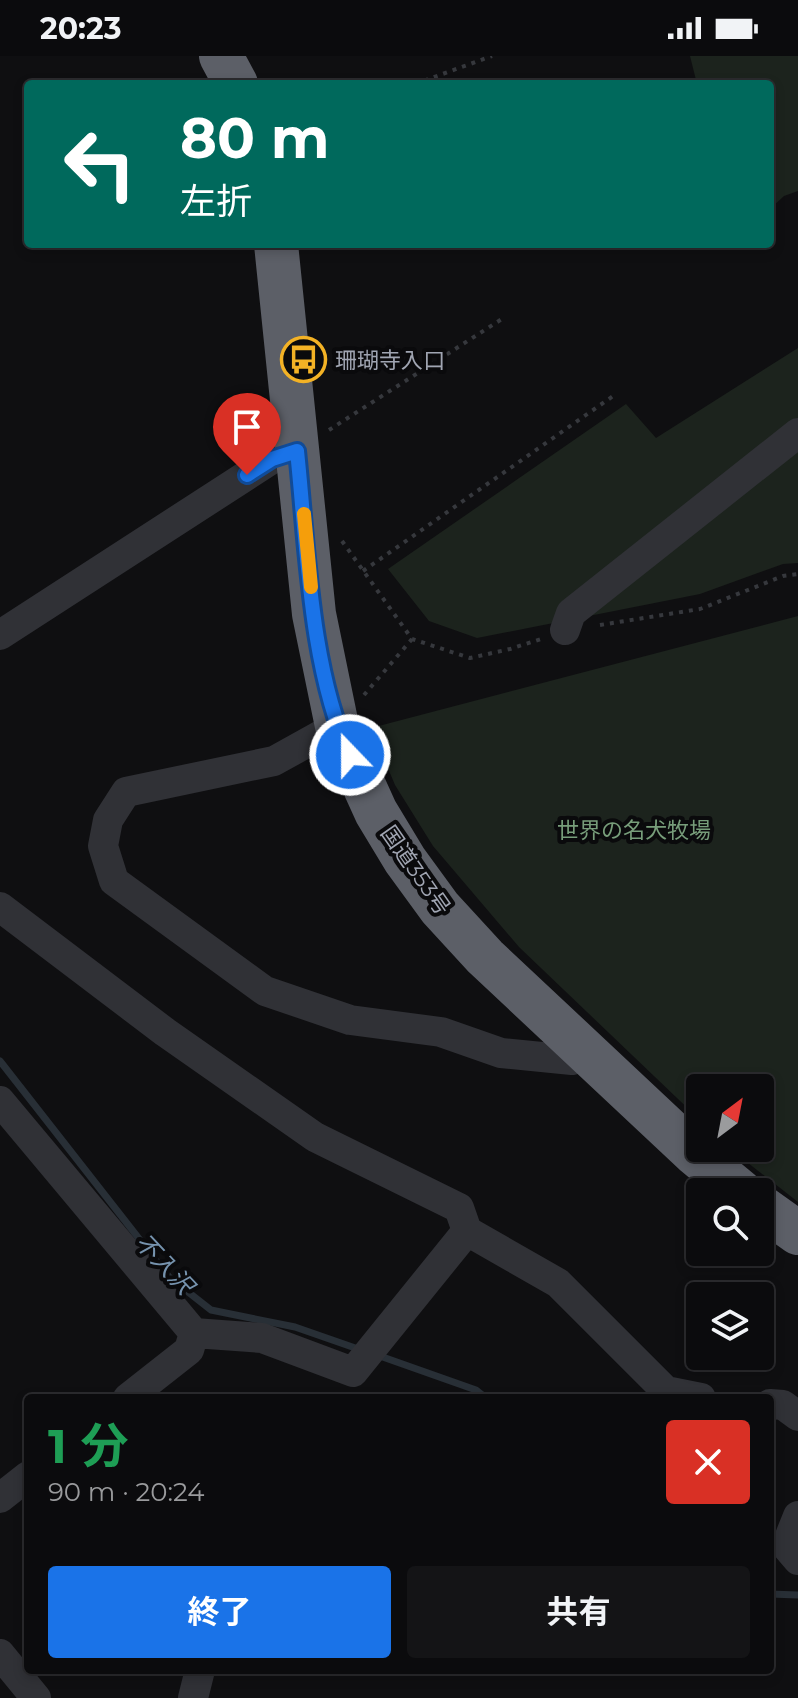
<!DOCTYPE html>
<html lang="ja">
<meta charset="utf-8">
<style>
:root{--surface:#0b0b0d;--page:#141416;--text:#f1f3f6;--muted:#9a9b9d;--line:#2b2b2e;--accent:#1a73e8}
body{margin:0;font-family:Montserrat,"Noto Sans JP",sans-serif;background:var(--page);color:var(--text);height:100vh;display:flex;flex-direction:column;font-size:30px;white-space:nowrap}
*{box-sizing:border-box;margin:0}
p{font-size:26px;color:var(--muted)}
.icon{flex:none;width:44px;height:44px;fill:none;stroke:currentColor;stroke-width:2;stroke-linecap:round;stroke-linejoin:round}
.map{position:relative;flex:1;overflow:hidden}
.sheet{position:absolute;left:24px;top:1338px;width:750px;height:280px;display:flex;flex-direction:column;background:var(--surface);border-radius:8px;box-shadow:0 4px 12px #0003,0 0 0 2px var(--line)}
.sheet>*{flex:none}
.banner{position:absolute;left:24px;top:24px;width:750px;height:168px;border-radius:8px;box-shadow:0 4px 12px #0003,0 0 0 2px var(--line);background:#00695c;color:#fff;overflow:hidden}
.needle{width:52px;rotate:32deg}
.controls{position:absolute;left:686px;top:1018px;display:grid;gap:16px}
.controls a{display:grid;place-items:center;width:88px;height:88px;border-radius:8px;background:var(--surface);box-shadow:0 4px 12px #0003,0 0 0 2px var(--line);font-size:40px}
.pin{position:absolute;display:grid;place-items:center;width:68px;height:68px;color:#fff;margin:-82px -34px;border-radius:50% 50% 50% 0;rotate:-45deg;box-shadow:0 0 8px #0007}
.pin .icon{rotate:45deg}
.me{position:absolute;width:88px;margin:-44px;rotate:338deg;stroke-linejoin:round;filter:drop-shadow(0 0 6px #0008)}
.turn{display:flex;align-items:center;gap:28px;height:168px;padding:0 24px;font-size:36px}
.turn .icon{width:104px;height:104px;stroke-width:2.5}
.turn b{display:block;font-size:56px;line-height:68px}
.round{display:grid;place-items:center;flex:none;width:84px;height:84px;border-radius:8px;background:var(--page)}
.overview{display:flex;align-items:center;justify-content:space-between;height:136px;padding:0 24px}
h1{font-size:48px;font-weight:700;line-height:60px;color:#1e9e55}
.action{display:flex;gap:16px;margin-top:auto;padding:16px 24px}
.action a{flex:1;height:92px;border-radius:8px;background:var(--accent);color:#fff;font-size:32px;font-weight:700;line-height:92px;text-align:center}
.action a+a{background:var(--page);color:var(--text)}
.status{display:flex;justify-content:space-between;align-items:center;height:56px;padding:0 40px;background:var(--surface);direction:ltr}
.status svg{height:22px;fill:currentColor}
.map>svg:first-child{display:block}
.green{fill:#1c231d}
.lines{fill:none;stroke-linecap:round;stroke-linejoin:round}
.stream{stroke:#282f36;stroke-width:7}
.path{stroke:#36383d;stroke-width:4;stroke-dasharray:4 6;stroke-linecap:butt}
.minor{stroke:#303136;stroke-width:30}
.highway{stroke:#5c5f67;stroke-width:44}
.route-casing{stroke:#114b97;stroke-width:20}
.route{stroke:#1a73e8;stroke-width:14}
.slow{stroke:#f59e0b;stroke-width:14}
.labels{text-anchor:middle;stroke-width:8;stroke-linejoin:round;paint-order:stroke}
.poi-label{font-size:22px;fill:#a0a5b2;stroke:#0a0a0c;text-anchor:start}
.park-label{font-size:22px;fill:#779d7a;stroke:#0a0a0c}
.street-label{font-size:22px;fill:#a0a5b2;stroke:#0a0a0c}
.water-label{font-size:24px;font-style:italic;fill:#7693ae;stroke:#0a0a0c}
</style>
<div class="status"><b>20:23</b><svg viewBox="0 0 49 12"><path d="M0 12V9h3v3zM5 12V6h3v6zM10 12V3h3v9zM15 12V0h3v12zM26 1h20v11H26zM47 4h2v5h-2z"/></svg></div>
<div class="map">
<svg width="798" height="1642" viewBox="0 0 798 1642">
<rect width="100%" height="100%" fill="#0f0f11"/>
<!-- green -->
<path class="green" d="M690 0H798V135L784 140 770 153V28H697Z
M798 292V507L783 508 700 538 477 582 429 565 388 513 626 348 656 382Z
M798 560V1146L729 1092H760V1032H700V1064L519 891 433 790 395 729 371 672Z"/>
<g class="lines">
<!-- stream -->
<path class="stream" d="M0 1005 169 1221 211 1254 295 1271 361 1294
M377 1299 476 1334 486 1342
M770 1538 798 1539"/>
<!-- path -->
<path class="path" d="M415 28 492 0
M329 374 505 261
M342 485 412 583 470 602 510 593 541 583
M363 515 616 338
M600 569 700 553 783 520 798 518
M364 639 412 583"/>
<!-- minor -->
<path class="minor" d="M565 574 571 557 798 377
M0 579 272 403 297 395
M337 670 274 705 126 736 108 764 103 790 114 825 265 935 350 964 441 976 501 997 572 1004 590 999
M0 851 165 976 315 1081 459 1152 467 1175 353 1316 262 1282 194 1277
M0 1045 194 1277 189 1294 128 1342
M467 1175 558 1227 666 1335 701 1342
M770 1348 783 1349 798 1360
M0 1442 28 1420
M798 1460 786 1490 798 1504
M0 1598 36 1642
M193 1642 200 1614"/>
<!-- highway -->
<path class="highway" d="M221 0 236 28
M276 188 314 558 337 670 376 756 405 804 440 852 485 901 694 1097 741 1136
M760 1150 798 1177"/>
</g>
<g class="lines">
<defs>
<path id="route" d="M247 419 272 403 297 395C307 489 310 614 350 699"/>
</defs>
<!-- route casing -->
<use href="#route" class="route-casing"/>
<!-- route -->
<use href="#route" class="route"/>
<!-- slow -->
<path class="slow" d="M304 458 311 531"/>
</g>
<!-- icons -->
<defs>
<symbol id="bus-ring" viewBox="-11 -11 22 22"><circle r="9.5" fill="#0a0a0c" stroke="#f3b225" stroke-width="1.5"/><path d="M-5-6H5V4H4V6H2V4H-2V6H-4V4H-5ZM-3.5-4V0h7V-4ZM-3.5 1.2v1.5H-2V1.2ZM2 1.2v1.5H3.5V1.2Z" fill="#f3b225"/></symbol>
</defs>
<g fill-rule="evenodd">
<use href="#bus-ring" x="278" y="278" width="51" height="51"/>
</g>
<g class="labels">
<!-- poi labels -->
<g class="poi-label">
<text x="335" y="312">珊瑚寺入口</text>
</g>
<!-- park labels -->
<g class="park-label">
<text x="634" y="782">世界の名犬牧場</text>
</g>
<!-- street labels -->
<g class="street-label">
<text transform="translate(416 814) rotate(55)" y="8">国道353号</text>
</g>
<!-- water labels -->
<g class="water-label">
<text transform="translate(164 1208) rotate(47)" y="8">不入沢</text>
</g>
</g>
</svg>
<div class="controls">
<a><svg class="needle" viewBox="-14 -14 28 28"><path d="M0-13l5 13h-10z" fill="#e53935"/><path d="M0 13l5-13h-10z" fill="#9a9b9d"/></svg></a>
<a><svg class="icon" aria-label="search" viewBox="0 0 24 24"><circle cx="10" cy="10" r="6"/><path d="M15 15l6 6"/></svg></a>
<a><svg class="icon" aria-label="layers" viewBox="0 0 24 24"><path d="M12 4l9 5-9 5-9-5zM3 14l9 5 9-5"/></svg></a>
</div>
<div class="pin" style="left:247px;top:419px;background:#d93025"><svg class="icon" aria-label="arrive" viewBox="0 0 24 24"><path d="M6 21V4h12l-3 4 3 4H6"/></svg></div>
<svg class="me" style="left:350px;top:699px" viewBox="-20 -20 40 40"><circle r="17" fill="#1a73e8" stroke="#fff" stroke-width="3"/><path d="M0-11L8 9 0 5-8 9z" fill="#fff"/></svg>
<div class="banner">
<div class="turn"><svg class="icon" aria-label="left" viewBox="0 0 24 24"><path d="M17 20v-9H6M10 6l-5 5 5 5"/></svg><div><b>80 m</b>左折</div></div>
</div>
<section class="sheet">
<div class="overview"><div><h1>1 分</h1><p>90 m · 20:24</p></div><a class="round" style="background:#d93025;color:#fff"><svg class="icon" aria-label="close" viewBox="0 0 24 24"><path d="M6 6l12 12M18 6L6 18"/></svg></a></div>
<div class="action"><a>終了</a><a>共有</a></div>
</section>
</div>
